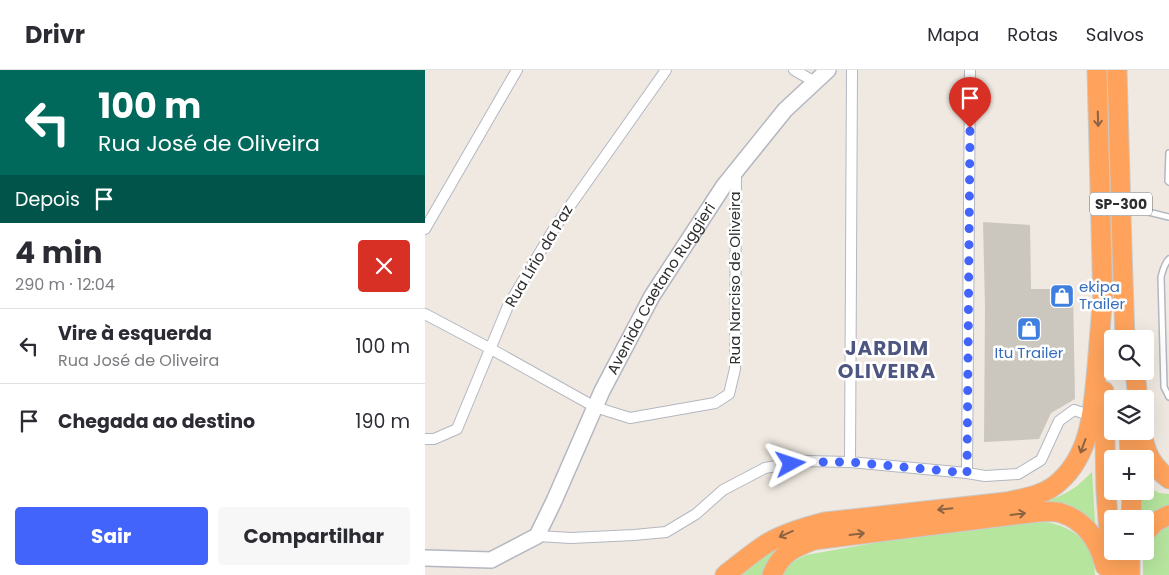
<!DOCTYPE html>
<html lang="pt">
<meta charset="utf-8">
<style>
:root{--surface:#fff;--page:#f7f7f7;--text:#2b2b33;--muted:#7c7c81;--line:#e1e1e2;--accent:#4264fb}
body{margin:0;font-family:Poppins,sans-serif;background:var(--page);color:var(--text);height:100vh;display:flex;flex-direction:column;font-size:19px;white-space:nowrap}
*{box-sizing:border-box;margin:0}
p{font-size:16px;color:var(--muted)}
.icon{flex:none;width:28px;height:28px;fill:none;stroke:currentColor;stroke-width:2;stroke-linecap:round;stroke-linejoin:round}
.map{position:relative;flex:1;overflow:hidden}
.sheet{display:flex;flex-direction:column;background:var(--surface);width:425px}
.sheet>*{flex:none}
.hud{background:#00695c;color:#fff;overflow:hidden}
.controls{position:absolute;left:679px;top:260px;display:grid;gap:10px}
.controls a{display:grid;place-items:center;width:50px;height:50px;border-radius:5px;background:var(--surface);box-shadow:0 5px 20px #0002;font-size:25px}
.pin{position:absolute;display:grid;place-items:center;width:42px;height:42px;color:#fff;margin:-51px -21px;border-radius:50% 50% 50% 0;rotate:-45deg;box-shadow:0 0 5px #0007}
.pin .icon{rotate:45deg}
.me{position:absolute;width:55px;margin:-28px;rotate:85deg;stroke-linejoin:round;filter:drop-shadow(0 0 4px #0008)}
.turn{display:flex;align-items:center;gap:18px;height:105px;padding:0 15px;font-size:22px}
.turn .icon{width:65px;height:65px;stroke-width:2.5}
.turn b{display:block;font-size:35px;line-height:42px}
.then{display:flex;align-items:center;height:48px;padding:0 15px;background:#0003;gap:10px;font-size:19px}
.round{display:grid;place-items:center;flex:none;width:52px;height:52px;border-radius:5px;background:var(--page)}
.overview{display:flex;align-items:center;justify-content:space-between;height:85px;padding:0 15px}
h1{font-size:30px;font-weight:700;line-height:38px}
.cta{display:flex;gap:10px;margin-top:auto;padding:10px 15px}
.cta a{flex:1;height:58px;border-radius:5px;background:var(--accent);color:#fff;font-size:20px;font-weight:700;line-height:58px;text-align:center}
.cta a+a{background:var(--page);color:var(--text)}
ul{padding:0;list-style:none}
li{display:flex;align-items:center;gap:15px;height:75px;padding:0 15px;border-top:1px solid var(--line)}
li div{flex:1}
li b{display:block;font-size:19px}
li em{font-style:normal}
header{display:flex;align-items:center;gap:30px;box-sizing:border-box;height:70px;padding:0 25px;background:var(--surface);border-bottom:1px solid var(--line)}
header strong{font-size:24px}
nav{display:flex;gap:28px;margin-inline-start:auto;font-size:18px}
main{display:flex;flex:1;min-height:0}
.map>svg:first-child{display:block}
.green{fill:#b6e59e}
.building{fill:#cbc7bf}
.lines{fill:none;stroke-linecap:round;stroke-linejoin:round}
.lane-casing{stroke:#b4b7c1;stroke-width:8}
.street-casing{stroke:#b4b7c1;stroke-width:12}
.secondary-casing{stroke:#b4b7c1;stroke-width:18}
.highway-casing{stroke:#c9c9c9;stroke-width:21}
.lane{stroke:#fff;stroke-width:5}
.street{stroke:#fff;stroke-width:10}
.secondary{stroke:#fff;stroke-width:15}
.highway{stroke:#ffa35c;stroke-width:19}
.oneway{stroke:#8c6343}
.route{stroke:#4264fb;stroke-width:9;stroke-dasharray:0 16.2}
.labels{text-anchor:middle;stroke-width:5;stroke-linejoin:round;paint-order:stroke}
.shield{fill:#fff;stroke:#6d6d6d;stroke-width:1}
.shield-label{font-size:14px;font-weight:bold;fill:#2e2e2e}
.street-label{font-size:15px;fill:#2e2e2e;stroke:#fff}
.shop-label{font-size:15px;fill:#366cbe;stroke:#fff;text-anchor:start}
.district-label{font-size:20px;font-weight:bold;letter-spacing:1px;fill:#4d5680;stroke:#fff}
</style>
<header>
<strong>Drivr</strong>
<nav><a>Mapa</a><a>Rotas</a><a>Salvos</a></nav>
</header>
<main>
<section class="sheet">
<div class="hud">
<div class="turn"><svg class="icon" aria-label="left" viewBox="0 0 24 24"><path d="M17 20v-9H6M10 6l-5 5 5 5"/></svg><div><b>100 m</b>Rua José de Oliveira</div></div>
<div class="then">Depois<svg class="icon" aria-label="arrive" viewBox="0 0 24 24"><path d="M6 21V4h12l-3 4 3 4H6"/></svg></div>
</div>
<div class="overview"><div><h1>4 min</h1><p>290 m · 12:04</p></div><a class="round" style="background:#d93025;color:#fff"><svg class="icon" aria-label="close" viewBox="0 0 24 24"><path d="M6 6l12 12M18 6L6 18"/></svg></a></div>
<ul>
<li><svg class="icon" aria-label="left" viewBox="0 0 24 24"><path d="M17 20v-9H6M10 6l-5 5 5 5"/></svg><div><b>Vire à esquerda</b><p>Rua José de Oliveira</p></div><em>100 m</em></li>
<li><svg class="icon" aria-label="arrive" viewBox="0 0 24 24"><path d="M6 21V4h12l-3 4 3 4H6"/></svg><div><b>Chegada ao destino</b></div><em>190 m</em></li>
</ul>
<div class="cta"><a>Sair</a><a>Compartilhar</a></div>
</section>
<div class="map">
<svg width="744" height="505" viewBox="0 0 744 505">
<rect width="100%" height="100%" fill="#efe9e1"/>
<!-- green -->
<path class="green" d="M667 402 671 468C655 447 644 441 618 439L410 461C379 466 352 473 340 505H309C333 485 360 467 391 460 399 458 407 457 415 456L595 438C614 434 636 428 652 416 657 411 662 407 667 402Z
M720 415 734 423 744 424V438L720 453V449H715L714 421H720Z
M621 452C650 457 669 474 670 505H358L359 500 367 492 381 485 460 471 583 455Z
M744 453V505H718V481H720C720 468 734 459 744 453Z"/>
<!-- building -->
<path class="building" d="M558 152 605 155 606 219H648L650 329 626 343 614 369 559 372 560 236Z"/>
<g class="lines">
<defs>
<path id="lane" d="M744 83 743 111 744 112
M699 136 744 147
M744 189C739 194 738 200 736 207L739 317 744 327"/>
<path id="street" d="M369 0 390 12
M0 159 92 0
M0 244 66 279 170 337 205 348 290 333 304 324 310 299 311 101
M0 369H9L32 359 83 236 130 157 241 0
M425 392 427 0
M542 403 545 0
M112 466 146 468 209 465 241 462 271 444 298 420 340 398 380 391 425 392 542 403 560 406 593 404 616 390 634 351 649 340 667 346"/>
<g id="secondary">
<path id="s1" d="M0 488 66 490 112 466 129 431 177 321 227 226 298 117 360 40 403 0"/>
</g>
<path id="highway" d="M672 0 678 236
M692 0 697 178 700 269
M710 301 713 329
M679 321 681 421 687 505
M704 361 705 389
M717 361C720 383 727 396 744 409
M706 449 707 421
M720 463 730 452 744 445
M300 505C313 495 327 483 341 474 359 463 380 457 400 452L581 432C600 428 621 425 635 411 667 382 668 337 672 297 674 272 676 248 678 224
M347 505C356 483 368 478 389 470L605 443C615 442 627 440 636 443 661 451 674 472 680 496
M705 505V481"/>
</defs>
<!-- lane casing -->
<use href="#lane" class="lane-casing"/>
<!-- street casing -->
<use href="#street" class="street-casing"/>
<!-- secondary casing -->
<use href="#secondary" class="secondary-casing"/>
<!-- highway casing -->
<use href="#highway" class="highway-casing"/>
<!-- lane -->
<use href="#lane" class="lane"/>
<!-- street -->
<use href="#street" class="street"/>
<!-- secondary -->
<use href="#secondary" class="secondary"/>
<!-- highway -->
<use href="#highway" class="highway"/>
</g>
<!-- one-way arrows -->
<defs><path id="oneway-shaft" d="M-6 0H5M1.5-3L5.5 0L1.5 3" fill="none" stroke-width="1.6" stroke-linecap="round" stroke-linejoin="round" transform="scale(1.25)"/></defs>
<g class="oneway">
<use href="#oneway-shaft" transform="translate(673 49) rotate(88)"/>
<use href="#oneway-shaft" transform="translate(658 376) rotate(110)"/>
<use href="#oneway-shaft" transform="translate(520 439) rotate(174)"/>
<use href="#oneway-shaft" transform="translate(593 444) rotate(-7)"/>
<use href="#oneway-shaft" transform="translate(361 464) rotate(156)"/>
<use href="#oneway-shaft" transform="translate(432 464) rotate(-7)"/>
</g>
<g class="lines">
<!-- route -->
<path class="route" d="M366 394 380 392H425L542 403 545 58"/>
</g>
<!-- icons -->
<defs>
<symbol id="shop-square" viewBox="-11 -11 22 22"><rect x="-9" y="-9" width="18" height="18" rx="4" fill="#3f7fe0" stroke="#fff"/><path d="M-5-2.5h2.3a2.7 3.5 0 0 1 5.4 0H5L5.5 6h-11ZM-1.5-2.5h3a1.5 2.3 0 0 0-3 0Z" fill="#fff"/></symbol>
</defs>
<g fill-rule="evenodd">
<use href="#shop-square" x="623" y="212" width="28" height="28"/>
<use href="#shop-square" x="590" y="245" width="28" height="28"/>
</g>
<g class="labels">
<!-- shield labels -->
<rect class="shield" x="665" y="122.5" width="62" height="23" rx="4"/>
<g class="shield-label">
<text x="696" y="139">SP-300</text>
</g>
<!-- street labels -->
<g class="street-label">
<text transform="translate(114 186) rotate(-59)" y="5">Rua Lírio da Paz</text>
<text transform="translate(310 208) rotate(-90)" y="5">Rua Narciso de Oliveira</text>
<text dy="5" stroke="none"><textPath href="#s1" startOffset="395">Avenida Caetano Ruggieri</textPath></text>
</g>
<!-- shop labels -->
<g class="shop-label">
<text x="654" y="222">ekipa<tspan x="654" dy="17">Trailer</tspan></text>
<text x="604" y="288" text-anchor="middle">Itu Trailer</text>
</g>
<!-- district labels -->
<g class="district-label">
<text x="462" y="285">JARDIM<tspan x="462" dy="23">OLIVEIRA</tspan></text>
</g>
</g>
</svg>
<div class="controls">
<a><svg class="icon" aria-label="search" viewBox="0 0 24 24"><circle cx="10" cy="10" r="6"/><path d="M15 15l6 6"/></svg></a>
<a><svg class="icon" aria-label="layers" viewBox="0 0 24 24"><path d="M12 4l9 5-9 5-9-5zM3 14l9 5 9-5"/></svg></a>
<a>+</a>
<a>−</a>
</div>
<div class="pin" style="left:545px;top:58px;background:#d93025"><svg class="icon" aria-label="arrive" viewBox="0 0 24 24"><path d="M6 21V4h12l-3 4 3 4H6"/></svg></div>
<svg class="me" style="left:366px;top:394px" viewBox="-20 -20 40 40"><path d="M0-17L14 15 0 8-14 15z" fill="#4264fb" stroke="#fff" stroke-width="4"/></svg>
</div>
</main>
